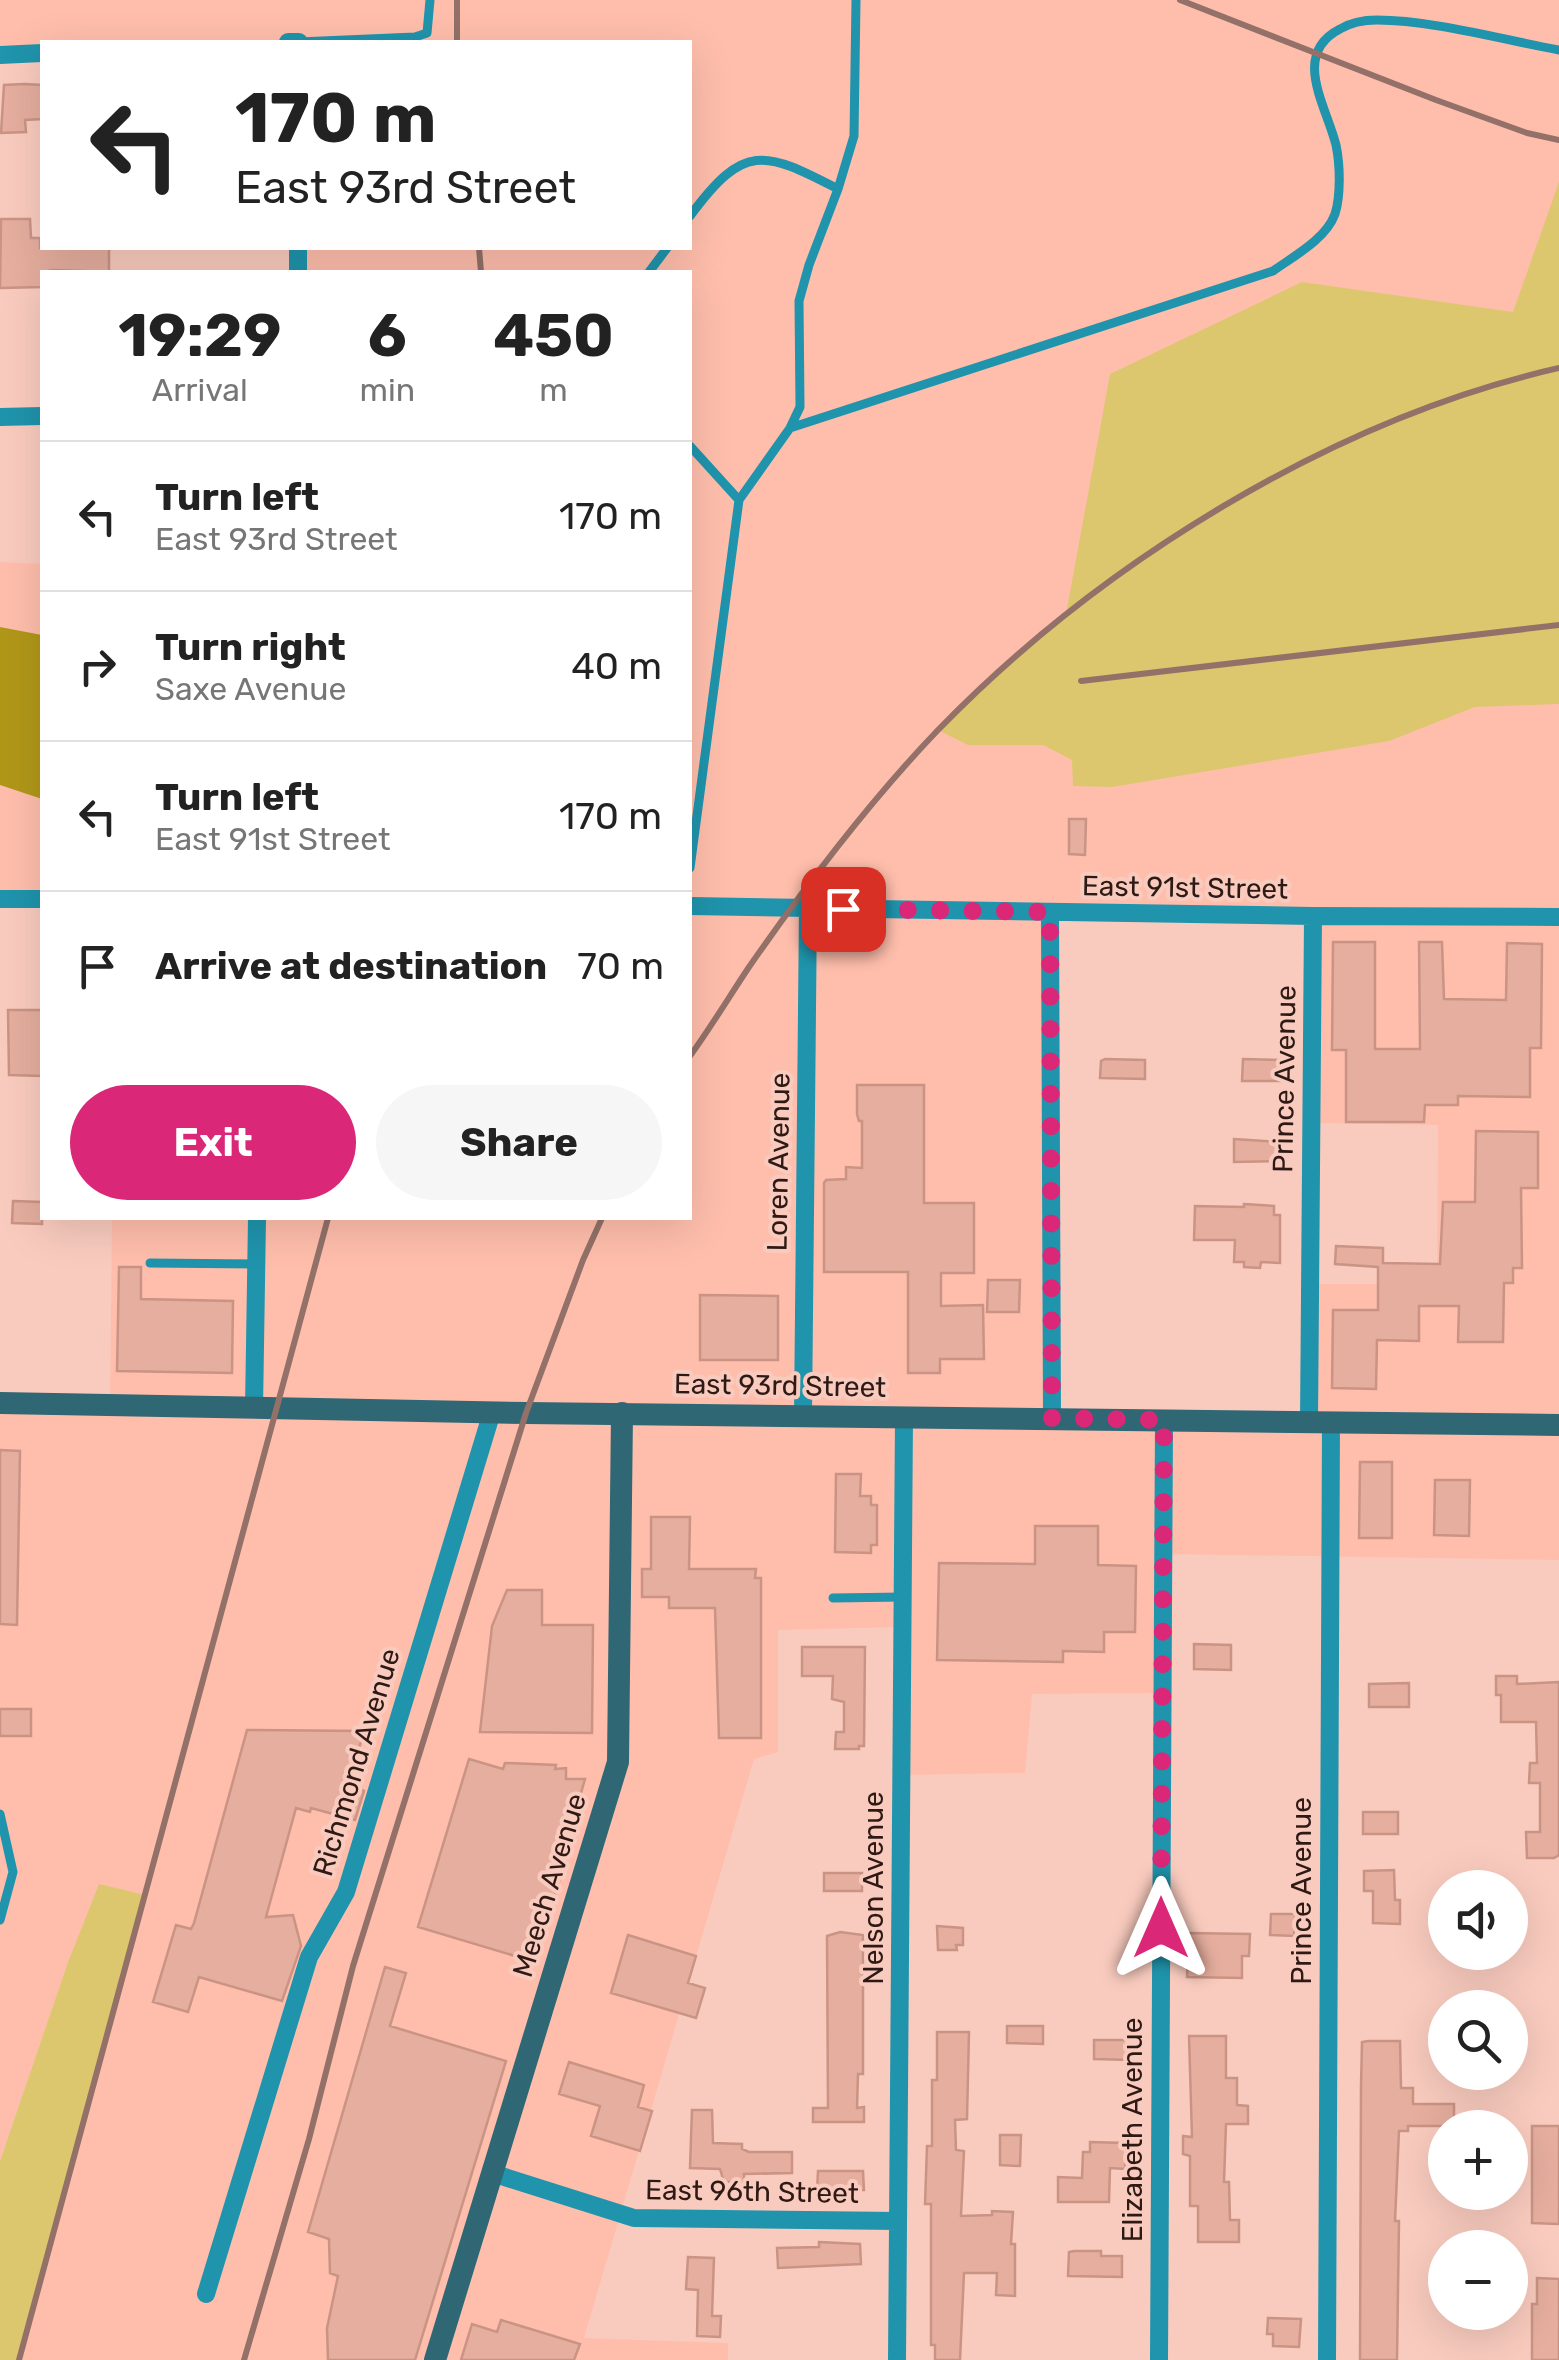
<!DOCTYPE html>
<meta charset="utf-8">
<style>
:root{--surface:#fff;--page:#f6f6f6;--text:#222;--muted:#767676;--line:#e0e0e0;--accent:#db2777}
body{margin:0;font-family:Rubik,sans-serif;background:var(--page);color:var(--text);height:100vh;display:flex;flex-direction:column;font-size:38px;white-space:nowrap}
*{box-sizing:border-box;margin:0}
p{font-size:32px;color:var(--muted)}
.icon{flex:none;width:55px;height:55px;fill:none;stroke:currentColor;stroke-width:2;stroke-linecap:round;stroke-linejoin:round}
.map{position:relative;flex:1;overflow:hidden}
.details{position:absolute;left:40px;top:270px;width:652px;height:950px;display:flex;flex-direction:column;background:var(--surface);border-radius:0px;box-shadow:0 10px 40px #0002}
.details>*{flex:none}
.guide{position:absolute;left:40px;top:40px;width:652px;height:210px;border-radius:0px;box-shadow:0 10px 40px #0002;background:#fff;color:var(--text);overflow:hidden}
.tools{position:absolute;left:1428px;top:1870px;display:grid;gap:20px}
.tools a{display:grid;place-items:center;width:100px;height:100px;border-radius:50%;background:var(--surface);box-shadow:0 10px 40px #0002;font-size:50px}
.pin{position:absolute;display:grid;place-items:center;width:85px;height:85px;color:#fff;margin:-42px;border-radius:20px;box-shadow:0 5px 15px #0006}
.me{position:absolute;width:110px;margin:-55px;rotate:0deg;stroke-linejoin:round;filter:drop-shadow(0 0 8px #0008)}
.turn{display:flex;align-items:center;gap:35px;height:210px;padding:0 30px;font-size:45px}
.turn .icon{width:130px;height:130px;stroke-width:2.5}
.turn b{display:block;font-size:70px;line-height:85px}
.eta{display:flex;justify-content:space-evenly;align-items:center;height:170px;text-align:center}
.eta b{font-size:60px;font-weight:700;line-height:70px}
.button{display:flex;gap:20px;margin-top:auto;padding:20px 30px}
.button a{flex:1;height:115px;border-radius:60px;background:var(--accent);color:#fff;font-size:40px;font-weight:700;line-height:115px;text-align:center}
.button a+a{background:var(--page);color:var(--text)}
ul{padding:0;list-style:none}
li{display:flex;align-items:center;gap:30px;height:150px;padding:0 30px;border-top:2px solid var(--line)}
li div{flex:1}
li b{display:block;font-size:38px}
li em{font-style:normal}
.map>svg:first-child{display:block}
.built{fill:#ffbeac;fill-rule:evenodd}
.green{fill:#dcc76e}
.forest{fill:#b19718}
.building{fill:#e5ae9e;stroke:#ca9485;stroke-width:2.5}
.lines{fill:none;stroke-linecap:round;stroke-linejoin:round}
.lane{stroke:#1f94ac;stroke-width:9}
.street{stroke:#1f94ac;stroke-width:18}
.secondary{stroke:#2f6774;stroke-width:22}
.rail{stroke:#937168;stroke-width:6}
.route{stroke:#db2777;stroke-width:18;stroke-dasharray:0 32.4}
.labels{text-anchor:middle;stroke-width:8;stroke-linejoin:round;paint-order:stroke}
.street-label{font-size:28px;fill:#2e1914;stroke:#f9cbbe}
</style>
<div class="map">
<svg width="1559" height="2360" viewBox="0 0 1559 2360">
<rect width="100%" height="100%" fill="#f9cbbe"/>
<!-- built -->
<path class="built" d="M0 0H1559V1560L1163 1554 1162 1693 1032 1694 1025 1773 901 1775 902 1627 778 1630V1752L754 1759 584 2338 728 2343V2360H19L145 1896 67 1965 0 2161V1403L110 1405 112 1218H690V272H298V248H690V42H42V53L0 55ZM1051 912 1313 917 1312 1123 1438 1125 1437 1284H1310L1308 1422 1053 1419Z
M0 562 42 564V635L0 627Z
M0 785 42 799V899H0Z"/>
<!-- green -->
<path class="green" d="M1559 182V704L1475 707 1389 741 1112 787 1073 786 1072 760 1043 745H968L938 730 1066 614 1110 374 1302 282 1513 312Z
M99 1884 145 1895 19 2360H0V2161L67 1965Z"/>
<!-- forest -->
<path class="forest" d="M0 627 42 635V799L0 785Z"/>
<!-- building -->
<path class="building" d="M24 84 42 85V119L25 120 26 132 1 133 4 85Z
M1 219H30L31 238H40V248H109V272L53 270 42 272V287L0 288Z
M1069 819H1086L1085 855 1069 854Z
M1333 942H1375V1049H1420L1419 942H1442L1444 999 1506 1000 1507 943 1542 944 1541 1048H1530V1097L1458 1096V1105H1425L1424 1122H1346V1050H1332Z
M8 1010H42V1076L9 1075Z
M1105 1059 1145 1060V1079L1100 1078 1101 1061Z
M1243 1059 1283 1060V1081H1242Z
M857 1085H924V1203H974V1273H941V1306L983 1305 984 1359H940V1373H908V1272H824V1183L826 1180 846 1179V1167L862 1168V1121H859L857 1114Z
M1476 1131 1538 1132V1188H1521L1522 1268H1513V1283H1504L1503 1342H1458L1459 1306H1419V1341L1377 1340 1376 1389 1332 1388 1333 1310H1378V1267L1335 1264 1336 1246 1383 1248V1263L1440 1264 1443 1202H1475Z
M1234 1139 1280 1142V1161L1234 1162Z
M13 1201 42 1202V1224L12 1223Z
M1244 1204 1274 1206V1215H1280V1263L1261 1262 1260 1268 1244 1267V1262H1234L1235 1240H1194L1195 1206 1244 1207Z
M119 1267H141V1299L233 1301 232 1373 117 1371Z
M988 1280H1020L1019 1312H987Z
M700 1295 778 1296V1360H700Z
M0 1450 20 1451 17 1625 0 1624Z
M1360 1462H1392V1538H1359Z
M836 1474H861L860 1496H871V1505H877V1545H871V1553L835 1552Z
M1435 1480H1470L1469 1536 1434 1535Z
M651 1517H690L689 1569H756L755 1578H761V1738H719L715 1608H669V1597H642V1569H651Z
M1035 1526H1098V1565L1136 1566 1135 1632H1104V1652L1063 1651V1662L937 1660 939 1563 1035 1564Z
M507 1590H542V1625H593L592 1733 480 1732 492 1626Z
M1194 1644 1231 1645V1670L1194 1669Z
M802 1647H865L864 1746H859V1749H835L836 1732H844V1702L832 1699 833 1676H802Z
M1496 1676H1517V1684L1559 1682V1855L1554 1858H1527L1526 1832H1540V1783H1529L1530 1763H1537L1536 1722H1501V1695H1496Z
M1409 1683V1707H1369V1684Z
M0 1709H31V1736H0Z
M247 1730 364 1731 349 1784 364 1791 355 1820 311 1808 310 1812 296 1808 266 1917 293 1915 301 1946 282 2001 199 1977 188 2012 153 2002 176 1925 191 1929 194 1923Z
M469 1759 503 1769 505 1763 556 1765 555 1769 566 1768V1779H585L573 1821 577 1822 535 1962 418 1927Z
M1363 1812H1398V1834H1363Z
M1394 1870 1395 1900H1400V1924L1373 1923V1891H1364V1871Z
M824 1873H862V1891H824Z
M1271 1914H1295L1294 1936 1270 1935Z
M937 1926 963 1928V1945H956L957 1950H938Z
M840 1932 863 1935V2074H858L857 2108 864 2107V2122H813V2108H828L827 1936Z
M1189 1933 1250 1934 1249 1956H1242V1978L1187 1977Z
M628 1935 696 1956 688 1983 705 1988 696 2018 611 1993Z
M385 1967 406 1973 390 2026 506 2061 415 2360H328L327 2328 338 2276 330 2273 329 2239 308 2232Z
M1007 2026H1043V2044L1007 2043Z
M937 2032H969L967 2119 955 2120 956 2150 964 2151 961 2216 992 2215V2211L1013 2212 1011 2244H1015V2296L996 2295 997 2273H964L960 2360H935V2345H931V2204H925L927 2146H932V2080H937Z
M1189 2036H1226V2078H1237V2105L1248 2106V2124H1226L1224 2182H1229L1230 2220H1239V2242H1198V2206H1190V2156L1183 2154V2136L1192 2137Z
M1094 2040H1131V2060L1094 2059Z
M1368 2041H1400L1401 2088H1413V2104H1454V2126H1408V2131H1399L1395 2221H1399L1397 2360H1360L1361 2086 1362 2042Z
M569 2062 644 2085 638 2107 652 2111 640 2151 591 2136 600 2106 559 2094Z
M692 2110H712L713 2143 742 2144V2149L749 2152H792V2173L744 2174V2182H724L720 2169 690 2168Z
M1532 2126H1559V2224L1532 2223Z
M1000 2135H1021L1020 2166 1000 2165Z
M1090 2142 1126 2143 1125 2169 1110 2168 1109 2202H1058V2177L1082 2178 1083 2152H1090Z
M818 2171H863L864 2190 817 2191Z
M819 2242 860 2244 861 2264 778 2268 777 2248 819 2247Z
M1074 2251H1101V2256H1122V2277L1068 2276 1069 2252Z
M688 2257 714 2258 712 2316H721L720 2337 697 2336 698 2290 686 2289Z
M1537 2278 1559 2279V2360H1532V2304H1537Z
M1268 2318 1301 2319 1299 2347 1273 2346V2334H1267Z
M501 2320 580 2344 574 2360H461L472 2324 497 2332Z"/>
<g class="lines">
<!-- lane -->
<path class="lane" d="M299 42 415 37 427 33 430 0
M690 216C744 143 763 150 838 189
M649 272 667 248
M790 428 1273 271C1294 256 1326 239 1335 214 1341 195 1340 164 1336 145 1326 105 1291 54 1340 29 1350 23 1364 20 1377 20 1431 20 1504 40 1559 50
M690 446 739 500 690 868
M739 500 790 428 800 407 799 301 809 265 838 189 854 136 856 0
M150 1263 256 1264
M833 1598 903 1597
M0 1814 13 1872 0 1920"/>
<!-- street -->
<path class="street" d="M288 42H299
M0 55 42 53
M298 272V248
M0 417 42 416
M0 899H42
M690 906 1313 916 1559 917
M1050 912 1052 1419
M254 1409 257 1218
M803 1415 808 908
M1309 1422 1313 916
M492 2173 634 2218 898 2221
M206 2294 309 1957 346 1892 492 1412
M897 2360 904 1417
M1159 2360 1164 1420
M1327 2360 1331 1422"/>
<!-- secondary -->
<path class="secondary" d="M0 1403 526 1413 1559 1425
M435 2360 618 1762 622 1413"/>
<!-- rail -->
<path class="rail" d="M1180 0 1436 100 1527 133 1559 140
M457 42V0
M479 248 481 272
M1081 681 1559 625
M690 1056C711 1027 729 997 749 967 806 885 868 803 938 730 1099 564 1332 419 1559 368
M19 2360 328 1218
M244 2360 309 2139 353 1966 526 1413 583 1260 602 1218"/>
</g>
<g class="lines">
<!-- route -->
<path class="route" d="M843 909 1050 912 1052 1418 1164 1420 1161 1928"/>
</g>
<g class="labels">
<!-- street labels -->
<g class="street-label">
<text transform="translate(1185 887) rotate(1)" y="10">East 91st Street</text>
<text transform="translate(1284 1079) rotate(-89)" y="10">Prince Avenue</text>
<text transform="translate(778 1162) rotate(-89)" y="10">Loren Avenue</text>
<text transform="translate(780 1385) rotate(1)" y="10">East 93rd Street</text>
<text transform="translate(356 1762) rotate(-73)" y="10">Richmond Avenue</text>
<text transform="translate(549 1885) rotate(-73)" y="10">Meech Avenue</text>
<text transform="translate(873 1888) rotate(-90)" y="10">Nelson Avenue</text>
<text transform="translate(1301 1891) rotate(-90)" y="10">Prince Avenue</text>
<text transform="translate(1132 2130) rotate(-90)" y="10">Elizabeth Avenue</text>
<text transform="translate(752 2191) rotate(1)" y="10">East 96th Street</text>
</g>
</g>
</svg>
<div class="tools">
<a><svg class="icon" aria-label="sound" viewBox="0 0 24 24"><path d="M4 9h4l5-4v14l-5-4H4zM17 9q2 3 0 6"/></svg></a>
<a><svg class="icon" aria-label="search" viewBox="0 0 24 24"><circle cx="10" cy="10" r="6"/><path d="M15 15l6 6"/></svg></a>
<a>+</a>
<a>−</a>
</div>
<div class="pin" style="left:843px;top:909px;background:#d93025"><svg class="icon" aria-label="arrive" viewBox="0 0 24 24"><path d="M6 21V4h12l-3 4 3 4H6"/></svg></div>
<svg class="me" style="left:1161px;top:1928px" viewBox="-20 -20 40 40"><path d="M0-17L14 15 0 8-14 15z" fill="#db2777" stroke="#fff" stroke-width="4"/></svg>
<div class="guide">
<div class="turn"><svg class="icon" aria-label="left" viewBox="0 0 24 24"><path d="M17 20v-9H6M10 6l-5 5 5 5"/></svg><div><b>170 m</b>East 93rd Street</div></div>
</div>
<section class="details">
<div class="eta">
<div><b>19:29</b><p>Arrival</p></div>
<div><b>6</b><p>min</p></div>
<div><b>450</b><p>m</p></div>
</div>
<ul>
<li><svg class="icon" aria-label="left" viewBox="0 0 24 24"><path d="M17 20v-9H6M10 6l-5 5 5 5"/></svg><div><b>Turn left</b><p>East 93rd Street</p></div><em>170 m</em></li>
<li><svg class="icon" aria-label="right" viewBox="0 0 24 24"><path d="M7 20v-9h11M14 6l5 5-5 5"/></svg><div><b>Turn right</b><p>Saxe Avenue</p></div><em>40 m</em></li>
<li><svg class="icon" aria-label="left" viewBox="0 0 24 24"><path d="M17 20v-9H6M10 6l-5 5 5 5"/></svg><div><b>Turn left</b><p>East 91st Street</p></div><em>170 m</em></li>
<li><svg class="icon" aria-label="arrive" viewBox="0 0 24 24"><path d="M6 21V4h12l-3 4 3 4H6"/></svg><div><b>Arrive at destination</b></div><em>70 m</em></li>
</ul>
<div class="button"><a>Exit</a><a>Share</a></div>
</section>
</div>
